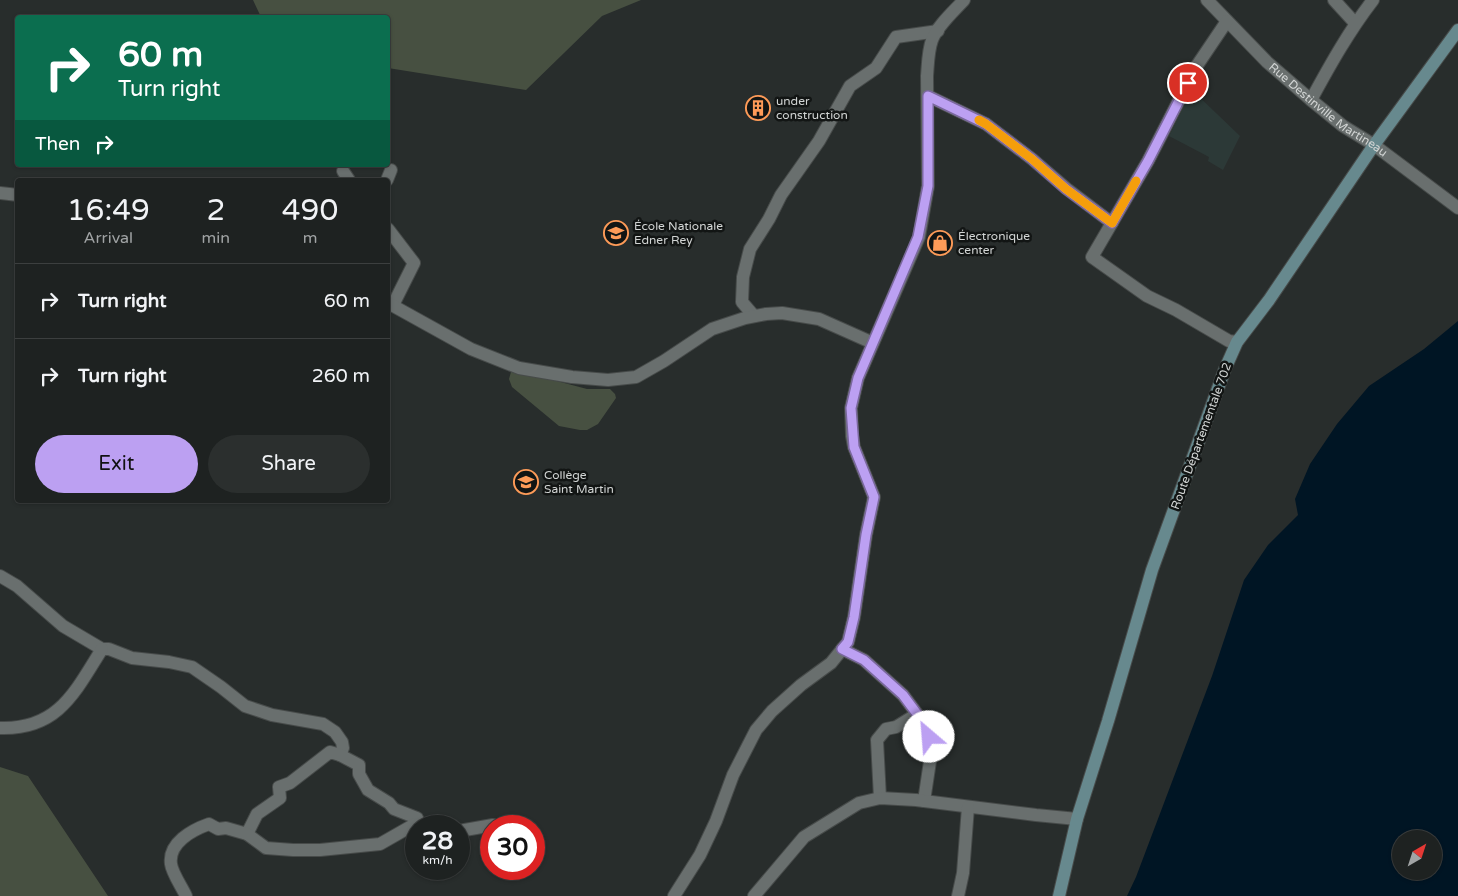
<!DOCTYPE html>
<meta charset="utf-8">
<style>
:root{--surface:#1e2221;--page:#2b2f2e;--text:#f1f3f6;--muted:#a1a4a5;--line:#3c3f3f;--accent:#bca0f2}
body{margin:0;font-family:"Varela Round",sans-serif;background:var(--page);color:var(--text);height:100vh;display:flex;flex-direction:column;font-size:19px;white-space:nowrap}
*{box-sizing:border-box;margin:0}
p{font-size:16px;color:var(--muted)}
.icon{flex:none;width:28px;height:28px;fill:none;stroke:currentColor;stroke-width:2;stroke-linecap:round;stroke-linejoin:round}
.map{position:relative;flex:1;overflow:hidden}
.details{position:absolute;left:15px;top:178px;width:375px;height:325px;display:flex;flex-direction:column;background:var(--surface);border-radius:5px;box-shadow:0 1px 4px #0004,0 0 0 1px var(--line)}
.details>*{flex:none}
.hud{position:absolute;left:15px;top:15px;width:375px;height:152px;border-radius:5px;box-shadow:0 1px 4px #0004,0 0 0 1px var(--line);background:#0b6e4f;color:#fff;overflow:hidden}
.needle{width:32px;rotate:39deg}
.fabs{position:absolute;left:1392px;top:830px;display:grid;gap:10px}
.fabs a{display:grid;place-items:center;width:50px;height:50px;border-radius:50%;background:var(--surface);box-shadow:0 1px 4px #0004,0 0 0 1px var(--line);font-size:25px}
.speed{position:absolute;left:405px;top:815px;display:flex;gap:10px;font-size:25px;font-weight:700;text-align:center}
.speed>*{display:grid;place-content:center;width:65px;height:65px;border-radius:50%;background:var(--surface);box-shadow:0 1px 4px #0004,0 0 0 1px var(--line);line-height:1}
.speed small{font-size:12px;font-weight:400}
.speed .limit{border:8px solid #d22;background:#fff;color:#111}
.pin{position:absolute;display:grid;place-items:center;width:42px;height:42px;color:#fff;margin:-21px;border:2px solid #fff;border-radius:50%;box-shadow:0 1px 5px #0007}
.me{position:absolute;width:55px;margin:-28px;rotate:333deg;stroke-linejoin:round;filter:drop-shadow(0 0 4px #0008)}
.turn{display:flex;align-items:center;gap:18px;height:105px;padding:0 20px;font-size:22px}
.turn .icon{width:65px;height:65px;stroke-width:2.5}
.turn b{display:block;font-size:35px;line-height:42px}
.then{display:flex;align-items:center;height:48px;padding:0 20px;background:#0003;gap:10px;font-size:19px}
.eta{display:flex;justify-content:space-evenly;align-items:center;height:85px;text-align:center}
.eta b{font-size:30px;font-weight:600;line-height:35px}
.action{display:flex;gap:10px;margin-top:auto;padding:10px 20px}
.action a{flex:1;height:58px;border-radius:30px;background:var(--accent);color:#111;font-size:20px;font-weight:600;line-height:58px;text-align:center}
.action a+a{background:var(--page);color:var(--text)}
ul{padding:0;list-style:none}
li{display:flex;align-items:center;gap:15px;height:75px;padding:0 20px;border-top:1px solid var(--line)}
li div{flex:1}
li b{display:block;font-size:19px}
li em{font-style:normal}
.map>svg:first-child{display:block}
.built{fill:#2c3937}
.green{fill:#475041}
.water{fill:#001524;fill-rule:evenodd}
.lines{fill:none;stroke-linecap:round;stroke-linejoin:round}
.minor-casing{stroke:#474b4a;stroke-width:14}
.tertiary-casing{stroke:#474b4a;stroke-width:14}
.secondary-casing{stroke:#474b4a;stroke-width:14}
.minor{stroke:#696f6e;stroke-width:12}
.tertiary{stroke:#696f6e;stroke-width:12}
.secondary{stroke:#67898e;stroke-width:12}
.route-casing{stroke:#7a689d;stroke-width:12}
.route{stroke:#bca0f2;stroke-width:9}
.slow{stroke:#f59e0b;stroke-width:9}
.labels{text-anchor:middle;stroke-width:5;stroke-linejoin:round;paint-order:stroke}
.poi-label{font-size:12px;fill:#d2d5d4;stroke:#121514;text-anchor:start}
.street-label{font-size:12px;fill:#d2d5d4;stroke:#121514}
</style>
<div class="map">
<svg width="1458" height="896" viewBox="0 0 1458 896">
<rect width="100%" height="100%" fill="#282d2c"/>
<!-- built -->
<path class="built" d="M1192 90 1240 136 1223 170 1208 161 1209 157 1169 136Z"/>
<!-- green -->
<path class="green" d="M253 0H641L602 16 526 90 388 68V18L261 17Z
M519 371 587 389H610L615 394 616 398 598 424 587 430H580L559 426 512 387 509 379 511 372Z
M0 767 28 776 108 896H0Z"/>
<!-- water -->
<path class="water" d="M1458 321V896H1127L1136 877 1212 676 1244 580 1268 545 1298 515 1295 499 1310 464 1337 424 1369 386 1424 349ZM1401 839H1434V871H1401Z"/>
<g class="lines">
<defs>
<g id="minor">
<path id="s1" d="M1207 0 1267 62 1311 100 1343 126 1374 145 1458 208"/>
<path d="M1334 0 1355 23"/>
<path d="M1227 21 1196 67 1148 161 1092 257 1147 296 1176 310 1229 341 1237 342"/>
<path d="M928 96 986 124 1032 159 1067 189 1112 223"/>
<path d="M1311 100C1330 65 1349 31 1373 0"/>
<path d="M343 171 349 180"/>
<path d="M387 180 391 170"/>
<path d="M388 229 414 263 393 305"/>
<path d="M754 316 742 302 743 277 750 249 769 219 781 195 819 141 850 86 876 68 896 37 938 31"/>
<path d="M0 576 17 586 63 626 102 649H109L132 658 169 662 192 667 221 687 245 706 272 715 323 724 335 732 342 742 343 748 340 755"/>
<path d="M842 649 864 660 903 695 926 726 932 748 924 801"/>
<path d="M0 728C58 730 75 692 102 649"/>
<path d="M880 798 877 740 886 729 896 727 917 714"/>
<path d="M459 831 493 825"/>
<path d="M247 834 257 814 280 798 279 787 290 783 330 752 340 755 359 765V774L368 790 389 803 394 809 417 818 419 825"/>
<path d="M186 896C182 887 172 873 171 864 168 843 192 830 209 824L218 829 226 828 247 834 266 848 293 850H320L380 844 415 824 423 826"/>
<path d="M754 896 804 837 859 803 880 798 916 800 1036 815 1077 819"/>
<path d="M958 896 963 873 968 807"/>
</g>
<path id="tertiary" d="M0 193 18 195
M388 303 471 349 519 368 572 377 608 380 636 377 664 361 712 329 745 318 766 314 782 313 819 319 873 343
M674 896 700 855 716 821 733 775 756 730 772 711 801 685 831 663 848 642 854 617 866 535 874 497 854 447 852 436 851 408 858 378 919 237 928 186 927 76C928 64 928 51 932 40 937 26 954 11 964 0"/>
<path id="secondary" d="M1059 896 1077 819 1108 721 1152 570 1225 369 1237 342 1269 300 1374 145 1458 30"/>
</defs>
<!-- minor casing -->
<use href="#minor" class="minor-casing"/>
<!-- tertiary casing -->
<use href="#tertiary" class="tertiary-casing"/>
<!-- secondary casing -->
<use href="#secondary" class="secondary-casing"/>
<!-- minor -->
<use href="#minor" class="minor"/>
<!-- tertiary -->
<use href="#tertiary" class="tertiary"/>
<!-- secondary -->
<use href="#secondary" class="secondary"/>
</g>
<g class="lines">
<defs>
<path id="route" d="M929 737 926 726 903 695 864 660 842 649 848 642 854 617 866 535 874 497 854 447 851 408 858 378 918 237 928 186V96L986 124 1032 159 1066 189 1112 223 1148 161 1188 83"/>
</defs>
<!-- route casing -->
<use href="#route" class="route-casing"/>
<!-- route -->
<use href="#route" class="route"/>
<!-- slow -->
<path class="slow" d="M979 120 986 124 1032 159 1066 189 1112 223 1136 181"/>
</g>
<!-- icons -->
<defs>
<symbol id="building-ring" viewBox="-11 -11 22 22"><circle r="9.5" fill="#121514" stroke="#fe9b58" stroke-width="1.5"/><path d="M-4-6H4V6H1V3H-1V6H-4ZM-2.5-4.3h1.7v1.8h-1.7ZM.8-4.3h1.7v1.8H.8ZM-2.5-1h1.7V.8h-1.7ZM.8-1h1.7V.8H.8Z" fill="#fe9b58"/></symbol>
<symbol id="school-ring" viewBox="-11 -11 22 22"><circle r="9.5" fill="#121514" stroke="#fe9b58" stroke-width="1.5"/><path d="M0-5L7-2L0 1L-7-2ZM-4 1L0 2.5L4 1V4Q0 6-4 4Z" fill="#fe9b58"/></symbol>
<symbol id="shop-ring" viewBox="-11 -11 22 22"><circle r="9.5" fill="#121514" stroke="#fe9b58" stroke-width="1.5"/><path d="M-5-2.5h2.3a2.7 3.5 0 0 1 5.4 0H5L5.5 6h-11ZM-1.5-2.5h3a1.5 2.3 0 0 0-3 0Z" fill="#fe9b58"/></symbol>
</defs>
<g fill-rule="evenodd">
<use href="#building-ring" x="744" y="94" width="28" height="28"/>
<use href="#school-ring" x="602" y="219" width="28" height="28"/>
<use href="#shop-ring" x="926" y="229" width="28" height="28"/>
<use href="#school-ring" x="512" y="468" width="28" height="28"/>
</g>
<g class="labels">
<!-- poi labels -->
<g class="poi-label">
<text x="776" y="105">under<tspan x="776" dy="14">construction</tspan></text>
<text x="634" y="230">École Nationale<tspan x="634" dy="14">Edner Rey</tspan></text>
<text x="958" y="240">Électronique<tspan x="958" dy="14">center</tspan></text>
<text x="544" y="479">Collège<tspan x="544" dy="14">Saint Martin</tspan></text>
</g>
<!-- street labels -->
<g class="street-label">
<text dy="4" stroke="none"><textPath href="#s1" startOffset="164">Rue Destinville Martineau</textPath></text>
<text transform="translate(1201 436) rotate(-70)" y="4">Route Départementale 702</text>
</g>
</g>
</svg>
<div class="fabs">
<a><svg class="needle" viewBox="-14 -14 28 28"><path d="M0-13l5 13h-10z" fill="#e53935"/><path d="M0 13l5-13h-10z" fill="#a1a4a5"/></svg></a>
</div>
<div class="speed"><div>28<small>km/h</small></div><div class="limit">30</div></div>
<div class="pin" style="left:1188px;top:83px;background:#d93025"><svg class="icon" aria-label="arrive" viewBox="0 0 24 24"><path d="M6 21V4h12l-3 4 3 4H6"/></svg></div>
<svg class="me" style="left:929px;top:737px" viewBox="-20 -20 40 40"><circle r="19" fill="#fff"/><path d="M0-13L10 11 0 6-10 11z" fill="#bca0f2"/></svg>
<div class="hud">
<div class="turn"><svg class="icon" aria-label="right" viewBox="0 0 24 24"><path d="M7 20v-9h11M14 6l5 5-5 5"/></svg><div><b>60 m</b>Turn right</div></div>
<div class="then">Then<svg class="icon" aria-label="right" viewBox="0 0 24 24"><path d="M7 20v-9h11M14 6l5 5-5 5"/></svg></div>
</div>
<section class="details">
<div class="eta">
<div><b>16:49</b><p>Arrival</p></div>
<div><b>2</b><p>min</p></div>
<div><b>490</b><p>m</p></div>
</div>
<ul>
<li><svg class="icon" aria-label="right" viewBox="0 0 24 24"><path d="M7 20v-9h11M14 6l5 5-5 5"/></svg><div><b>Turn right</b></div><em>60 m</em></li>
<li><svg class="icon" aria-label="right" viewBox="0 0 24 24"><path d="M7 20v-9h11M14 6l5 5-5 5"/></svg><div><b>Turn right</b></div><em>260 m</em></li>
</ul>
<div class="action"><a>Exit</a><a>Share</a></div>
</section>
</div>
